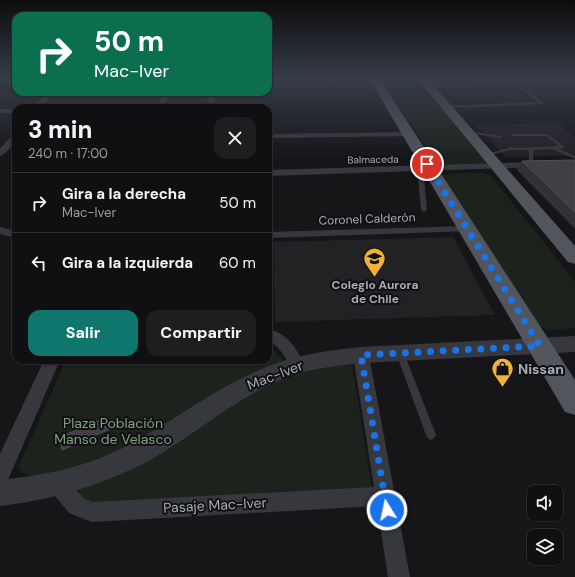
<!DOCTYPE html>
<html lang="es">
<meta charset="utf-8">
<style>
:root{--surface:#101012;--page:#1e1e20;--text:#f1f3f6;--muted:#9c9d9f;--line:#303032;--accent:#0f766e}
body{margin:0;font-family:"DM Sans",sans-serif;background:var(--page);color:var(--text);height:100vh;display:flex;flex-direction:column;font-size:15px;white-space:nowrap}
*{box-sizing:border-box;margin:0}
p{font-size:13px;color:var(--muted)}
.icon{flex:none;width:22px;height:22px;fill:none;stroke:currentColor;stroke-width:2;stroke-linecap:round;stroke-linejoin:round}
.map{position:relative;flex:1;overflow:hidden}
.side{position:absolute;left:12px;top:104px;width:260px;height:260px;display:flex;flex-direction:column;background:var(--surface);border-radius:12px;box-shadow:0 1px 3px #0004,0 0 0 1px var(--line)}
.side>*{flex:none}
.hud{position:absolute;left:12px;top:12px;width:260px;height:84px;border-radius:12px;box-shadow:0 1px 3px #0004,0 0 0 1px var(--line);background:#0b6e4f;color:#fff;overflow:hidden}
.controls{position:absolute;left:527px;top:485px;display:grid;gap:8px}
.controls a{display:grid;place-items:center;width:36px;height:36px;border-radius:8px;background:var(--surface);box-shadow:0 1px 3px #0004,0 0 0 1px var(--line);font-size:20px}
.pin{position:absolute;display:grid;place-items:center;width:34px;height:34px;color:#fff;margin:-17px;border:2px solid #fff;border-radius:50%;box-shadow:0 1px 4px #0007}
.me{position:absolute;width:44px;margin:-22px;rotate:350deg;stroke-linejoin:round;filter:drop-shadow(0 0 3px #0008)}
.turn{display:flex;align-items:center;gap:14px;height:84px;padding:0 16px;font-size:18px}
.turn .icon{width:52px;height:52px;stroke-width:2.5}
.turn b{display:block;font-size:28px;line-height:34px}
.round{display:grid;place-items:center;flex:none;width:42px;height:42px;border-radius:12px;background:var(--page)}
.summary{display:flex;align-items:center;justify-content:space-between;height:68px;padding:0 16px}
h1{font-size:24px;font-weight:800;line-height:30px}
.button{display:flex;gap:8px;margin-top:auto;padding:8px 16px}
.button a{flex:1;height:46px;border-radius:12px;background:var(--accent);color:#fff;font-size:16px;font-weight:800;line-height:46px;text-align:center}
.button a+a{background:var(--page);color:var(--text)}
ul{padding:0;list-style:none}
li{display:flex;align-items:center;gap:12px;height:60px;padding:0 16px;border-top:1px solid var(--line)}
li div{flex:1}
li b{display:block;font-size:15px}
li em{font-style:normal}
.map>svg:first-child{display:block}
.built{fill:#222225}
.green{fill:#1c231d}
.lines{fill:none;stroke-linecap:round;stroke-linejoin:round}
.service{fill:#37383d;fill-rule:evenodd}
.minor{fill:#37383d;fill-rule:evenodd}
.tertiary{fill:#37383d;fill-rule:evenodd}
.primary{fill:#53555c;fill-rule:evenodd}
.wall{fill:#323236}
.shaded-wall{fill:#212124}
.building{fill:#3f3f44;stroke:#4f5156}
.route{stroke:#1a73e8;stroke-width:7;stroke-dasharray:0 12.6}
.labels{text-anchor:middle;stroke-width:4;stroke-linejoin:round;paint-order:stroke}
.far-street-label{font-size:10px;fill:#a8adb8;stroke:#111113}
.street-label{font-size:12px;fill:#a8adb8;stroke:#111113}
.poi-label{font-size:12px;font-weight:bold;fill:#a8adb8;stroke:#111113}
.near-poi-label{font-size:14px;font-weight:bold;fill:#a8adb8;stroke:#111113;text-anchor:start}
.near-street-label{font-size:14px;fill:#a8adb8;stroke:#111113}
.near-park-label{font-size:14px;fill:#7fa381;stroke:#111113}
</style>
<div class="map">
<svg width="575" height="577" viewBox="0 0 575 577">
<rect width="100%" height="100%" fill="#161618"/>
<!-- built -->
<path class="built" d="M558 123 575 137V155L506 158 476 125Z
M453 237 495 315 275 322 273 242Z"/>
<!-- green -->
<path class="green" d="M315 78 326 83H268V79Z
M381 78H420L491 164 438 166Z
M482 172 492 177 575 282V328L547 330 533 322 441 175Z
M268 345 295 372 308 367 352 364 372 489 95 504 26 475 18 468 66 360H268Z"/>
<g class="lines">
<!-- service -->
<path class="service" d="M321 78H325L338 84 335 85Z
M516 82 543 102V104L447 108 445 107 447 106 538 102 515 84Z
M466 131 501 136 503 137 501 138 468 133H466Z
M511 134H547L565 147 559 149 575 156V159L552 149 533 150V165L531 166 529 165V150H511L485 156V154L509 148 512 146 514 148 559 146 546 136H511Z
M420 168 424 169V177L427 210 424 212 421 210 418 177Z
M400 350 403 351 404 353 436 435 434 438 431 440 428 438 426 435 396 353 397 351Z"/>
<!-- minor -->
<path class="minor" d="M0 78H16V82H0Z
M575 80V84L428 87 425 85 428 83Z
M268 83 378 82 381 84 378 86 268 87Z
M48 92H55L44 104 87 103 91 105 87 107 31 108Z
M164 92H170L164 108H156Z
M210 92H216L213 108H205Z
M0 109H16V113H0Z
M409 132H412V136L268 138V134Z
M13 135H16V142L3 155 0 156V148Z
M537 162 540 163 542 165 540 167 268 176V170Z
M468 226 474 229 472 231 268 238V232Z
M0 227 16 231V238L0 234Z
M268 329C288 333 296 348 305 365L302 370 297 372 292 370C286 359 280 345 268 341Z
M361 349 366 351 369 355 410 577H388L377 506 92 522 69 513 51 491 48 484 51 477 58 474 65 477 83 498 92 502 374 487 353 355 356 351Z
M44 360H60L7 482 0 485V454Z"/>
<!-- tertiary -->
<path class="tertiary" d="M575 336V352L362 363C336 366 309 368 285 378 236 397 196 434 150 460 103 485 53 500 0 506V480C39 476 78 469 114 452 164 429 206 393 257 371 291 356 326 350 362 347Z"/>
<!-- primary -->
<path class="primary" d="M369 78H379L575 380V415L565 412Z
M417 78H427L575 246V264L568 262Z"/>
</g>
<!-- wall -->
<path class="wall" d="M575 160V229L517 170 522 161Z"/>
<!-- shaded-wall -->
<path class="shaded-wall" d="M105 418 107 421 112 432 64 452 62 450Z"/>
<!-- building -->
<path class="building" d="M575 160V212L522 161Z
M105 418 110 429 62 450 60 437Z"/>
<!-- sky -->
<linearGradient id="sky" x2="0" y2="1"><stop stop-color="#0c0c0d"/><stop offset="0.49" stop-color="#363c48"/><stop offset="1" stop-color="#363c48" stop-opacity="0"/></linearGradient>
<rect width="575" height="159" fill="url(#sky)"/>
<g class="lines">
<!-- route -->
<path class="route" d="M387 510 361 355 540 346 427 164"/>
</g>
<!-- icons -->
<defs>
<symbol id="school-pin" viewBox="-11 -11 22 30"><path d="M0 17L-7.5 6A9.5 9.5 0 1 1 7.5 6Z" fill="#f2b134" stroke="#111113"/><path d="M0-5L7-2L0 1L-7-2ZM-4 1L0 2.5L4 1V4Q0 6-4 4Z" fill="#111"/></symbol>
<symbol id="shop-pin" viewBox="-11 -11 22 30"><path d="M0 17L-7.5 6A9.5 9.5 0 1 1 7.5 6Z" fill="#f2b134" stroke="#111113"/><path d="M-5-2.5h2.3a2.7 3.5 0 0 1 5.4 0H5L5.5 6h-11ZM-1.5-2.5h3a1.5 2.3 0 0 0-3 0Z" fill="#111"/></symbol>
</defs>
<g fill-rule="evenodd">
<use href="#school-pin" x="362" y="246" width="25" height="34"/>
<use href="#shop-pin" x="490" y="356" width="25" height="34"/>
</g>
<g class="labels">
<!-- far-street labels -->
<g class="far-street-label">
<text transform="translate(373 159) rotate(-1)" y="4">Balmaceda</text>
</g>
<!-- street labels -->
<g class="street-label">
<text transform="translate(367 219) rotate(-2)" y="4">Coronel Calderón</text>
</g>
<!-- poi labels -->
<g class="poi-label">
<text x="375" y="289">Colegio Aurora<tspan x="375" dy="14">de Chile</tspan></text>
</g>
<!-- near-poi labels -->
<g class="near-poi-label">
<text x="518" y="374">Nissan</text>
</g>
<!-- near-street labels -->
<g class="near-street-label">
<text transform="translate(275 375) rotate(-21)" y="5">Mac-Iver</text>
<text transform="translate(215 505) rotate(-3)" y="5">Pasaje Mac-Iver</text>
</g>
<!-- near-park labels -->
<g class="near-park-label">
<text x="113" y="428">Plaza Población<tspan x="113" dy="16">Manso de Velasco</tspan></text>
</g>
</g>
</svg>
<div class="controls">
<a><svg class="icon" aria-label="sound" viewBox="0 0 24 24"><path d="M4 9h4l5-4v14l-5-4H4zM17 9q2 3 0 6"/></svg></a>
<a><svg class="icon" aria-label="layers" viewBox="0 0 24 24"><path d="M12 4l9 5-9 5-9-5zM3 14l9 5 9-5"/></svg></a>
</div>
<div class="pin" style="left:427px;top:164px;background:#d93025"><svg class="icon" aria-label="arrive" viewBox="0 0 24 24"><path d="M6 21V4h12l-3 4 3 4H6"/></svg></div>
<svg class="me" style="left:387px;top:510px" viewBox="-20 -20 40 40"><circle r="17" fill="#1a73e8" stroke="#fff" stroke-width="3"/><path d="M0-11L8 9 0 5-8 9z" fill="#fff"/></svg>
<div class="hud">
<div class="turn"><svg class="icon" aria-label="right" viewBox="0 0 24 24"><path d="M7 20v-9h11M14 6l5 5-5 5"/></svg><div><b>50 m</b>Mac-Iver</div></div>
</div>
<section class="side">
<div class="summary"><div><h1>3 min</h1><p>240 m · 17:00</p></div><a class="round"><svg class="icon" aria-label="close" viewBox="0 0 24 24"><path d="M6 6l12 12M18 6L6 18"/></svg></a></div>
<ul>
<li><svg class="icon" aria-label="right" viewBox="0 0 24 24"><path d="M7 20v-9h11M14 6l5 5-5 5"/></svg><div><b>Gira a la derecha</b><p>Mac-Iver</p></div><em>50 m</em></li>
<li><svg class="icon" aria-label="left" viewBox="0 0 24 24"><path d="M17 20v-9H6M10 6l-5 5 5 5"/></svg><div><b>Gira a la izquierda</b></div><em>60 m</em></li>
</ul>
<div class="button"><a>Salir</a><a>Compartir</a></div>
</section>
</div>
